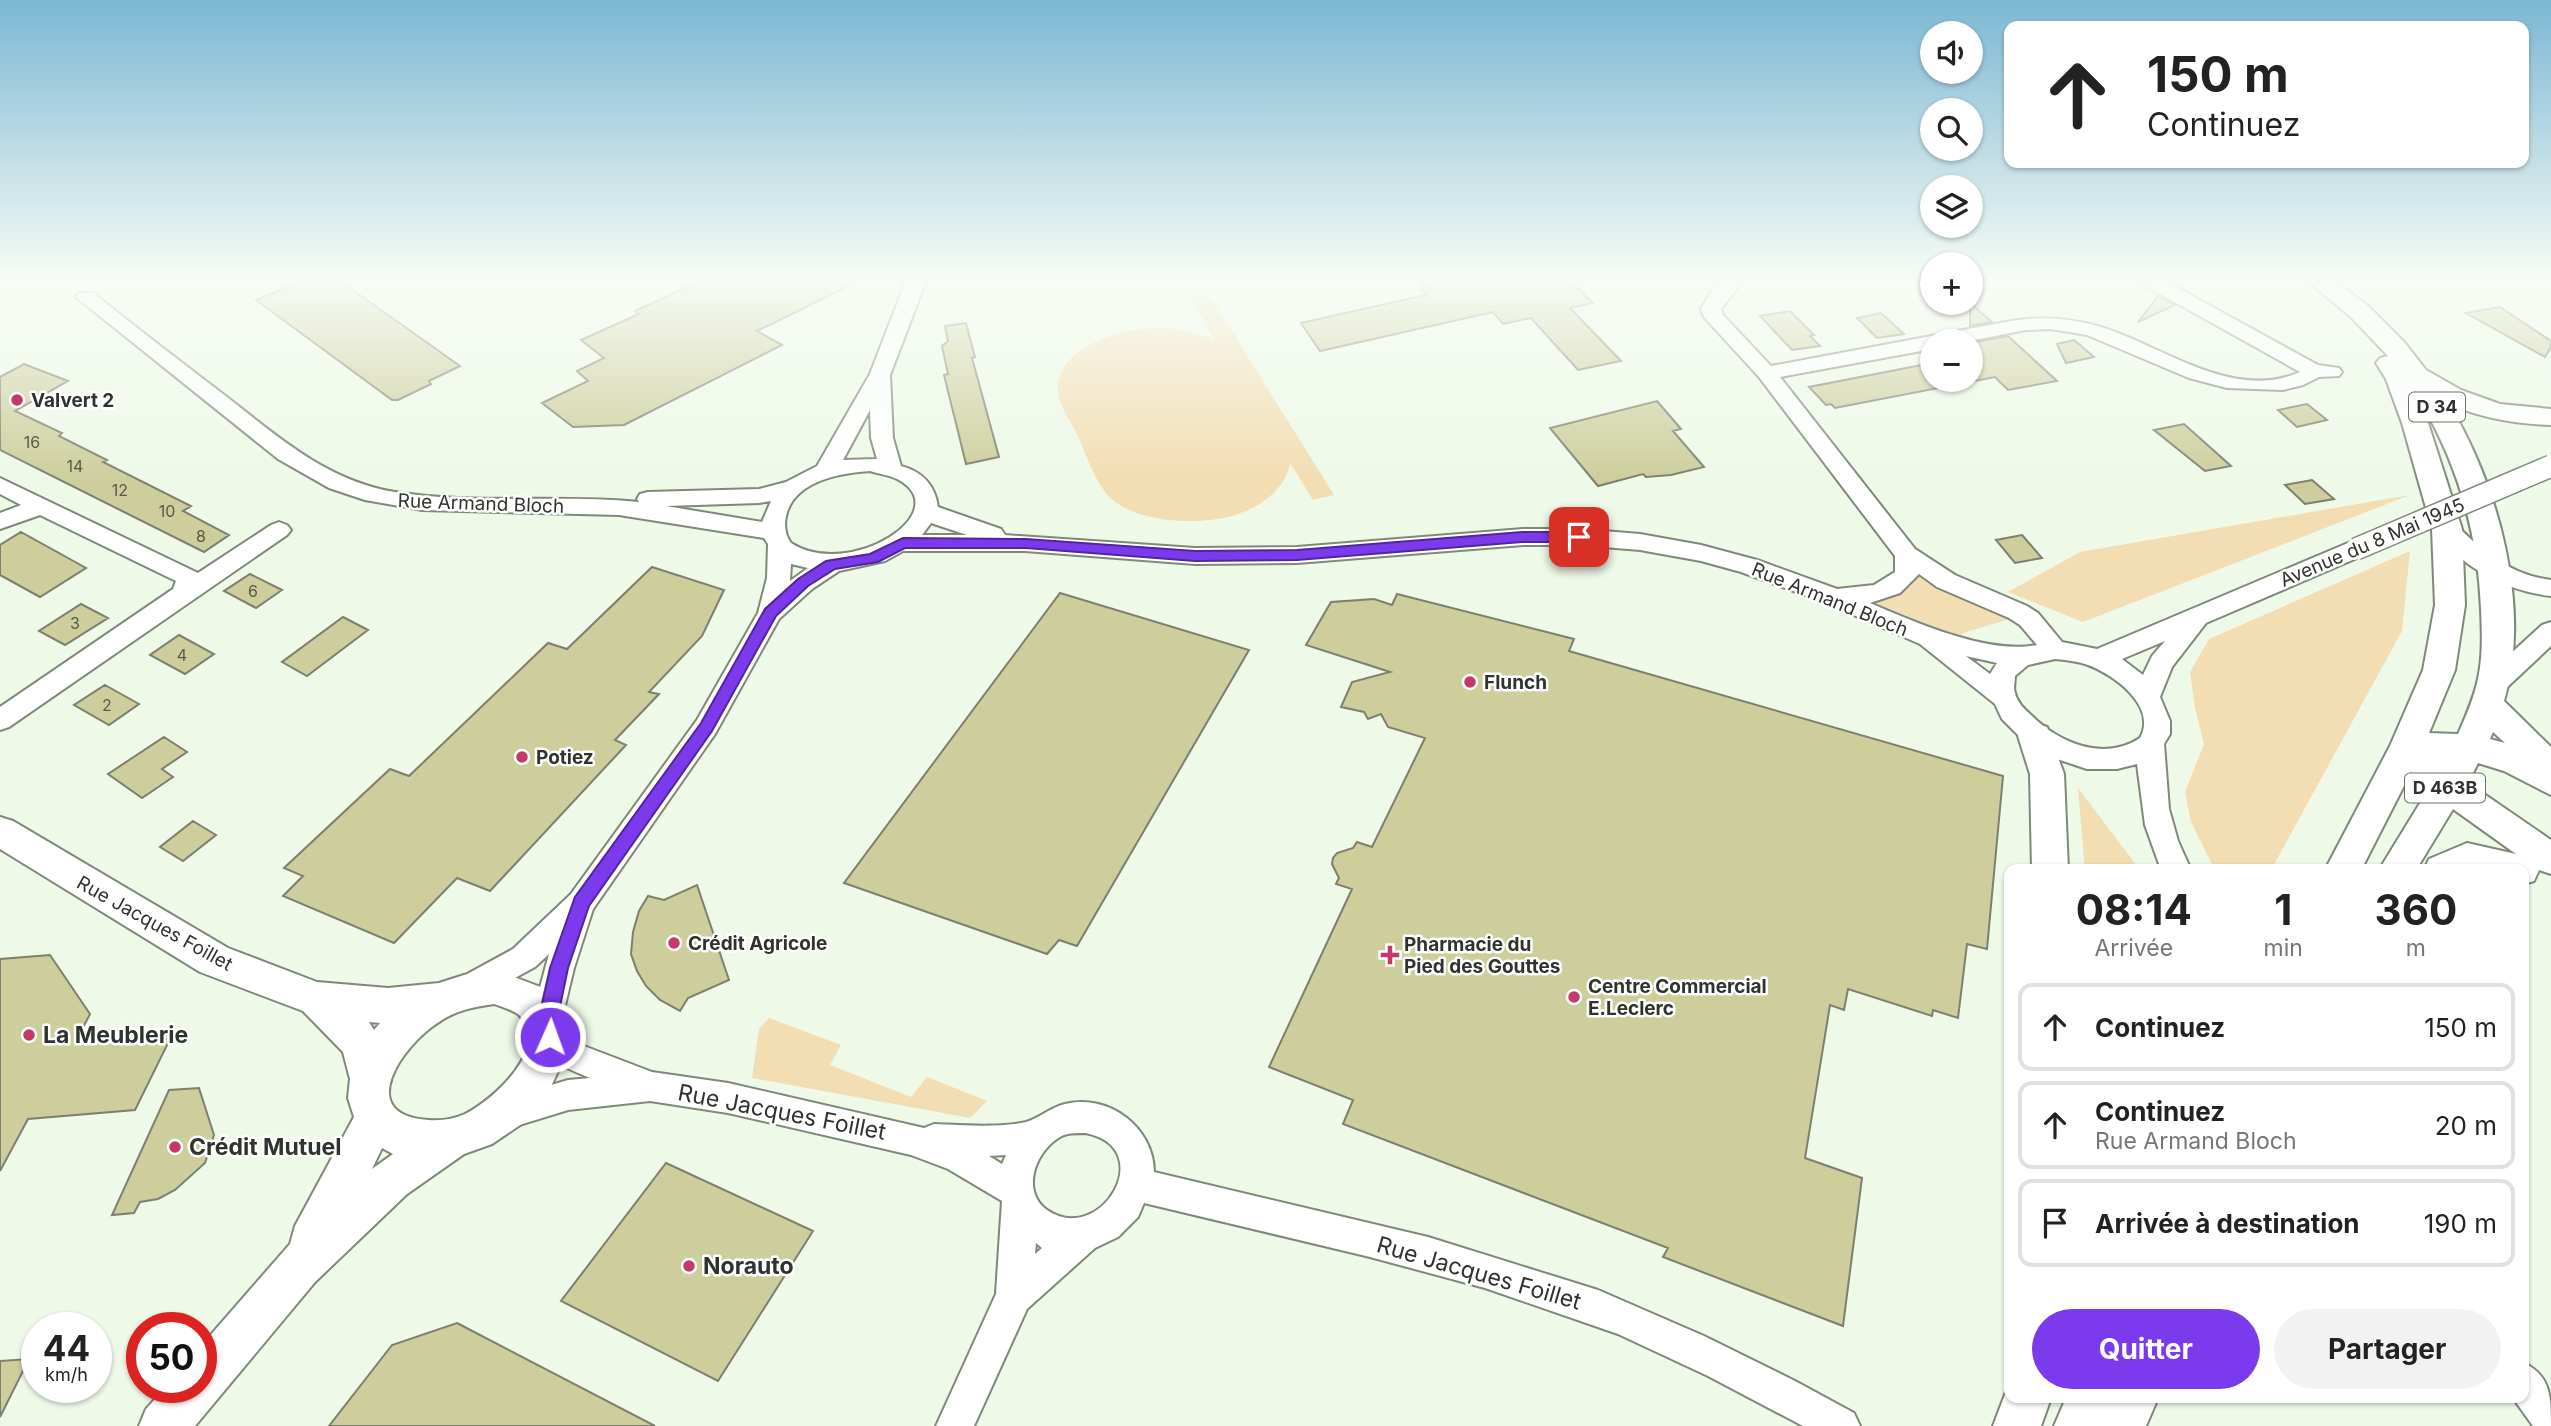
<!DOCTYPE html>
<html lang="fr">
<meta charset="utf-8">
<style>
:root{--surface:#fff;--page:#f2f2f2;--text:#222;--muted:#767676;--line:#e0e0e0;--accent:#7c3aed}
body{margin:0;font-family:Inter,sans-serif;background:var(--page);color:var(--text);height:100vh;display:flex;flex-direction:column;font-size:26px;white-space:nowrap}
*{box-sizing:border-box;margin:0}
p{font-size:23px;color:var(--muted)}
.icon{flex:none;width:38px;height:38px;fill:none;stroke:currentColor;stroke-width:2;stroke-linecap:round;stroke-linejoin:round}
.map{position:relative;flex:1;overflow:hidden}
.details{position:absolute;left:2004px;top:864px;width:525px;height:539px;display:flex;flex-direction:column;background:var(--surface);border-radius:14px;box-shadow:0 2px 5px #0004}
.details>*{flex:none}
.guide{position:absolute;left:2004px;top:21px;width:525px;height:147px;border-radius:14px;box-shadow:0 2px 5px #0004;background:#fff;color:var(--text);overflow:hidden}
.buttons{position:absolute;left:1920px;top:21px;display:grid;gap:14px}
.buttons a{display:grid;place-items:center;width:63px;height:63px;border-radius:50%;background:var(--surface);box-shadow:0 2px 5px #0004;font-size:35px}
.speed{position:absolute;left:21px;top:1312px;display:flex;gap:14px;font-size:35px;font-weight:700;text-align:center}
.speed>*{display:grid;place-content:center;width:91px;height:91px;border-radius:50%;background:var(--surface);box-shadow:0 2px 5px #0004;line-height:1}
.speed small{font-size:18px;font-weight:400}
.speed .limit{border:10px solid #d22;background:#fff;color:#111}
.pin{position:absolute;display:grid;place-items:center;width:60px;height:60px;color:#fff;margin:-30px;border-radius:14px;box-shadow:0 4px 10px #0006}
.me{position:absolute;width:77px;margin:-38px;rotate:2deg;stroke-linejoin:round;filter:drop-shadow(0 0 5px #0008)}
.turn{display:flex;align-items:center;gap:24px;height:147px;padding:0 28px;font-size:32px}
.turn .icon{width:91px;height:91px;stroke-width:2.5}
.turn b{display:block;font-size:49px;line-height:60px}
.eta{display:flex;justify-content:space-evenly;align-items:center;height:119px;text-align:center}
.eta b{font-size:42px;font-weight:700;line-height:49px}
.button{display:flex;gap:14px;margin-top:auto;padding:14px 28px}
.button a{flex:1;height:80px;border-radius:42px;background:var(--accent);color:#fff;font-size:28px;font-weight:700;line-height:80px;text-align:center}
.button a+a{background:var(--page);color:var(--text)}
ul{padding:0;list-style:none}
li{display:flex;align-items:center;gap:21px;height:88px;margin:0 14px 10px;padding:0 14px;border:4px solid var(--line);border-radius:14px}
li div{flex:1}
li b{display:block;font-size:26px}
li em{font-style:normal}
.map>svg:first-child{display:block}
.green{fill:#f3ddb2}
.building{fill:#cdce9c;stroke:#7e7f6e;stroke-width:2}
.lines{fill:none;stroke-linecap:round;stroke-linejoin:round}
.minor-casing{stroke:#7f897a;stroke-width:4}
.major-casing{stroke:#7f897a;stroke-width:4}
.minor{fill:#fff;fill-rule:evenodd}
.major{fill:#fff;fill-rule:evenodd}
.minor-bridge-casing{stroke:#7f897a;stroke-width:24;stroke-linecap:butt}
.minor-bridge{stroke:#fff;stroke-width:21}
.route{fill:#7c3aed;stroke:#51269a;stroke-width:2}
.poi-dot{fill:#c63867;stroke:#fff;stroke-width:2.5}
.labels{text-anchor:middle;stroke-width:5;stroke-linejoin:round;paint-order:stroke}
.number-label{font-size:16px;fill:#565a49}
.shield{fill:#fff;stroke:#6d706c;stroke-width:2}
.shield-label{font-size:18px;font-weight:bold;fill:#2f332d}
.poi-label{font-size:19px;font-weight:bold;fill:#2f332d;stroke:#fff;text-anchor:start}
.street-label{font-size:19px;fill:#2f332d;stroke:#fff}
.near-poi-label{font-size:23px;font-weight:bold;fill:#2f332d;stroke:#fff;text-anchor:start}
.near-street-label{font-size:23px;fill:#2f332d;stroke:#fff}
</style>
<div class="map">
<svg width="2551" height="1426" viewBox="0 0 2551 1426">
<rect width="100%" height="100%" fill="#eef9e8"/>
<!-- green -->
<path class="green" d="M1205 288 1334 495 1313 500 1290 463C1285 491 1258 509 1231 516 1196 526 1129 523 1105 492 1093 476 1085 452 1077 434 1071 422 1058 404 1058 390 1057 344 1128 327 1163 328 1181 329 1198 334 1215 340L1187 291Z
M2410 495 2083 622 2008 592 2080 552Z
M2410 551 2402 631 2271 870H2215L2191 822 2185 792 2204 744 2195 708 2190 672 2209 639Z
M1919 573 2013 618 1963 633 1960 637 1873 602C1895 598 1908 593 1919 573Z
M2078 788 2140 870H2085Z
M769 1018 841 1045 830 1065 911 1097 927 1077 987 1101 970 1118 752 1078 759 1029Z"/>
<!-- building -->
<path class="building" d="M300 281H340L460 366 429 381 431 384 398 400H392L256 300Z
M700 281H859L757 331 782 345 624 425 573 427 542 403 588 381 577 371 604 358 581 340 639 314 635 311Z
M1421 281H1571L1593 303 1570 308 1621 361 1578 370 1531 318 1503 324 1493 312 1320 351 1301 323 1426 295 1420 288 1426 287Z
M2158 296 2175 305 2138 322Z
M1970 303 1992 322 1970 326Z
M2500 307 2551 341V347L2545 357 2466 313Z
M1790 311 1814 335 1810 336 1820 346 1792 350 1760 316Z
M1881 313 1904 334 1877 338 1857 318Z
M966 323 975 357 972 358 999 457 966 464 944 375 948 374 942 346 948 341 945 326Z
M2008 336 2057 381 2008 390 1995 377 1835 408 1831 404 1826 405 1809 387 1932 363V380H1970V343Z
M2074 340 2094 357 2066 363 2057 344Z
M24 364 68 381 15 411 62 433 59 436 107 460 103 462 191 506 183 511 229 535 204 552 0 450V377Z
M1657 401 1681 429 1673 431 1704 467 1671 475 1646 477 1643 474 1598 486 1550 428Z
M2307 404 2327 420 2297 427 2278 410Z
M2184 424 2231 466 2205 471 2154 430Z
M2312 480 2334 499 2305 504 2285 485Z
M21 532 86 568 40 597 0 575V545Z
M2022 535 2042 558 2015 563 1996 540Z
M652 567 724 590 702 636 649 692 659 694 615 740 626 745 490 891 457 878 394 943 283 896 303 876 284 868 390 769 409 776 548 643 567 649Z
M250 574 282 590 256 608 224 591Z
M1060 593 1249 650 1077 946 1059 940 1047 954 844 883Z
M1397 594 1574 639 1569 651 2003 776 1987 949 1967 944 1958 1018 1933 1010 1932 1016 1848 989 1844 1010 1830 1005 1805 1158 1862 1178 1843 1326 1663 1257 1668 1248 1343 1124 1353 1100 1269 1067 1352 889 1336 884 1339 878 1332 864 1333 858 1337 853 1353 848 1357 842 1372 847 1425 738 1388 727 1381 714 1368 719 1364 712 1341 707 1352 682 1390 672 1306 645 1331 602 1374 599 1392 605Z
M81 604 108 618 65 645 39 631Z
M343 617 368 630 307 676 282 662Z
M179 635 214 654 185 674 150 655Z
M105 685 139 704 109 725 74 705Z
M164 737 187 752 162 769 173 777 142 798 108 774Z
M193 821 216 835 183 861 160 847Z
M697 885 729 980 688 998 680 1011 660 1000 646 986 637 971 631 954 633 932 639 911 648 896 664 900Z
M50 955 90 1014 77 1039 174 1031 135 1110 28 1119 0 1171V959Z
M199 1088 214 1135 205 1163 175 1190 158 1199 140 1202 134 1213 112 1215 169 1090Z
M666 1163 813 1231 718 1381 561 1301Z
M457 1323 655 1426H329L392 1345Z
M29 1359 0 1417V1361Z"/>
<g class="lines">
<defs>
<path id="minor" d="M906 281H926L890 375 893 438 901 466C923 472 935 485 938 507L1001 529 1005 535 1195 548 1297 547 1523 529H1579L1640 534 1701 545 1757 560 1837 589 1874 585 1895 572V556L1759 377 1704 317 1701 309 1711 292 1722 281H1743L1721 309 1723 315 1771 366 2011 321C2043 316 2071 318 2101 327 2163 346 2233 402 2300 372L2144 285 2141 281H2165L2318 365 2339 368 2342 372 2339 376 2319 377 2303 385 2283 390 2227 388 2189 378 2087 335 2051 329 2026 330 1969 341H1932V349L1780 377 1915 549 1955 575 2027 606 2038 613 2062 642 2097 649 2348 543 2356 541 2364 543 2368 549 2364 555 2206 623 2172 667 2160 697 2170 721V734L2164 744 2169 809 2178 841 2191 870H2162L2159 864 2145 825 2137 764 2117 769H2087L2048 756 2022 739 2002 719 1995 704 1920 644 1826 603 1741 572 1701 561 1640 550 1579 545H1523L1297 563 1195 564 1025 551H903L885 561 839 571 812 589 779 619 715 734 593 909 574 968 560 1026 584 1046 652 1072 728 1083 924 1128 934 1124C963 1125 997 1128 1026 1122 1038 1119 1051 1107 1065 1104 1109 1093 1154 1128 1154 1172L1428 1237 1598 1290 1704 1336 1795 1381 1854 1413 1860 1426H1803L1708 1376 1618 1334 1485 1288 1370 1257 1144 1203 1138 1217 1118 1237 1095 1248 1027 1309 974 1426H936L996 1294 1002 1201 948 1169 911 1155 728 1113 650 1101 568 1110 506 1129 494 1124 490 1113 494 1102 568 1080 590 1078C568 1069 545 1060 534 1037L537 1031 531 1021 549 954 535 967 469 1003 458 999 454 989 458 979 513 949 571 894 697 720 758 613 767 578 768 544 764 538 619 515 422 510 365 500 329 488 278 459 76 297 79 293H93C137 328 182 363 227 397 279 438 328 481 395 492 476 505 558 494 639 502L637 499 640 494 648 492 759 489 786 482 817 466 870 374ZM870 410 871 438 877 459 843 460ZM870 471C879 474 889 475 897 479 959 511 850 581 791 543 785 535 784 526 786 516 794 481 840 473 870 471ZM771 501 762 522 666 506 759 503ZM931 523 967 535H922ZM791 564 808 568 790 581ZM1919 574 1937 587 2009 618 2020 625 2037 645C1988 655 1915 622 1870 603L1900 593ZM2165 641 2152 656 2143 675 2122 659ZM1966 656 1997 663 1990 674ZM2055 659C2066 660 2077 661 2088 665 2113 674 2158 706 2140 738 2104 762 2059 743 2031 715 2024 709 2017 702 2015 693 2013 688 2015 681 2015 676L2028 665ZM1085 1133C1160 1147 1101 1247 1047 1210 1019 1190 1037 1147 1064 1135 1070 1133 1078 1133 1085 1133ZM1006 1155 1002 1164 989 1156ZM1036 1243 1042 1248 1035 1254Z
M0 478 198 573 271 525 279 522 287 525 291 530 287 535 9 727 0 730V707L173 589 176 581 40 515 0 529V513L21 505 0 494Z
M2447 521 2455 524C2483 552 2511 575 2551 580V596C2507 591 2460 568 2435 529L2439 524Z
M2551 622V646L2502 692 2493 695 2484 692 2480 685 2484 678 2542 625Z
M2524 1363C2551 1376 2551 1398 2551 1426H2533L2513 1398H2524Z"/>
<path id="major" d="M2308 281H2335L2368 306 2404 342 2426 370 2461 390 2500 404 2551 409V425C2516 424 2481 418 2449 404 2498 486 2532 607 2504 701L2551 747V795L2504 771 2478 763 2468 783 2551 840V874L2539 870 2534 881 2524 884V870H2424L2429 859 2467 843 2516 854 2453 809 2416 870H2379L2428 790 2411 772 2361 870H2325L2390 746 2423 670 2435 605 2432 529 2402 423 2386 379 2376 363 2380 358 2388 356 2351 317ZM2422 404C2459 468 2478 535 2481 609 2482 632 2483 656 2478 679 2474 698 2466 716 2458 734L2429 733 2455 670 2465 605 2462 529ZM2493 732 2505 743 2490 739Z
M2035 723 2047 727 2064 774 2068 870H2032L2030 774 2018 736 2023 727Z
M0 817 13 821 228 948 317 982 388 988 439 983 464 975 495 970 546 989 568 1024 567 1052 561 1065 547 1095 523 1123 492 1144 464 1154 407 1194 315 1282 195 1426H139L146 1409 165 1388H201V1346L290 1244 295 1226 354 1117 348 1098 350 1079 343 1052 303 1011 200 972 0 849ZM494 1004C502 1007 513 1010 519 1015 552 1047 493 1100 465 1114 454 1119 441 1121 429 1120 353 1116 402 1045 439 1022 456 1010 474 1007 494 1004ZM369 1022 380 1023 374 1030ZM382 1148 393 1154 372 1169Z
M2009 1384V1398H2051L2041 1426H1993Z
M2066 1398H2158L2146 1426H2054Z"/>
</defs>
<!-- minor casing -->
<use href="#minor" class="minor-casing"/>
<!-- major casing -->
<use href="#major" class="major-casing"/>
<!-- minor -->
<use href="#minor" class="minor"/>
<!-- major -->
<use href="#major" class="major"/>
<defs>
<path id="minor-bridge" d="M2356 549 2551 466"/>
</defs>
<!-- minor-bridge casing -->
<use href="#minor-bridge" class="minor-bridge-casing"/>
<!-- minor-bridge -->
<use href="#minor-bridge" class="minor-bridge"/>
</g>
<!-- sky -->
<linearGradient id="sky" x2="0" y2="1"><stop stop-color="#7cb7d3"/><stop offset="0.58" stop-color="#f7fcf5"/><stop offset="1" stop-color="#f7fcf5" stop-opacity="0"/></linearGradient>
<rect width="2551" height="481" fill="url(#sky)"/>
<!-- route -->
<path class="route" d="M1522 532H1579L1586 537 1579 542H1522L1297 560 1195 561 1026 548H905L878 562 835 569 808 586 776 616 712 731 589 906 568 968 557 1021 559 1037 557 1043 550 1046 543 1043 538 1021 550 968 575 897 701 723 765 609 798 579 826 561 870 554 903 538 1026 539 1195 551 1297 550Z"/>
<!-- markers -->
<g class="poi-dot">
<circle cx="17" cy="400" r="7"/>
<circle cx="1470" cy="682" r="7"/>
<circle cx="522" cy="757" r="7"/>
<circle cx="674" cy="943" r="7"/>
<path d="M1386.5 944.5h7v7h7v7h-7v7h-7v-7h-7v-7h7z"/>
<circle cx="1574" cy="997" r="7"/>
<circle cx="29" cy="1035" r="7"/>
<circle cx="175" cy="1147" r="7"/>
<circle cx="689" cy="1266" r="7"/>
</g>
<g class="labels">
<!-- number labels -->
<g class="number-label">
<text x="32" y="448">16</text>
<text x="75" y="472">14</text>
<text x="120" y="496">12</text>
<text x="167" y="517">10</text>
<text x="201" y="542">8</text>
<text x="253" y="597">6</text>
<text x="75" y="629">3</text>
<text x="182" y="661">4</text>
<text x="107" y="711">2</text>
</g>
<!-- shield labels -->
<g class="shield">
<rect x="2409" y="392.5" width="56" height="29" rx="5"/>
<rect x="2405" y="773.5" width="80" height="29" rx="5"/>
</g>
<g class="shield-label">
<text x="2437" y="413">D 34</text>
<text x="2445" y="794">D 463B</text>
</g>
<!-- poi labels -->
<g class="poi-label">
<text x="31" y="407">Valvert 2</text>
<text x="1484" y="689">Flunch</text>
<text x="536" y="764">Potiez</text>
<text x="688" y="950">Crédit Agricole</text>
<text x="1404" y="951">Pharmacie du<tspan x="1404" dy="22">Pied des Gouttes</tspan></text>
<text x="1588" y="993">Centre Commercial<tspan x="1588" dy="22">E.Leclerc</tspan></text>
</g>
<!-- street labels -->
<g class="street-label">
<text transform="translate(481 503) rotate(2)" y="7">Rue Armand Bloch</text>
<text transform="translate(2372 542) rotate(-23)" y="7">Avenue du 8 Mai 1945</text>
<text transform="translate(1830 599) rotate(22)" y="7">Rue Armand Bloch</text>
<text transform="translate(155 923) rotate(29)" y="7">Rue Jacques Foillet</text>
</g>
<!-- near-poi labels -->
<g class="near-poi-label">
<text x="43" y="1043">La Meublerie</text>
<text x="189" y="1155">Crédit Mutuel</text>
<text x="703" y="1274">Norauto</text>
</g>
<!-- near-street labels -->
<g class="near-street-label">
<text transform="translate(782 1112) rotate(11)" y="8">Rue Jacques Foillet</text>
<text transform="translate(1479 1273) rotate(16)" y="8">Rue Jacques Foillet</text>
</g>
</g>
</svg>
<div class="buttons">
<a><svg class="icon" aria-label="sound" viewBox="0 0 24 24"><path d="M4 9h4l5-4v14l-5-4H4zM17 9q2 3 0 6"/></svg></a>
<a><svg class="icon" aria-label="search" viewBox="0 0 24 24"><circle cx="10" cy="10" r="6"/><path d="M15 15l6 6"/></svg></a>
<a><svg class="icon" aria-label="layers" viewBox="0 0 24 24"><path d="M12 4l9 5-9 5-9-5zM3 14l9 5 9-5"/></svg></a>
<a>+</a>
<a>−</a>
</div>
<div class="speed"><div>44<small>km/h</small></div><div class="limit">50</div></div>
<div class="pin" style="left:1579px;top:537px;background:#d93025"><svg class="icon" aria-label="arrive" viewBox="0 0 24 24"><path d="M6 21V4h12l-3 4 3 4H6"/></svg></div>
<svg class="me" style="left:550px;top:1037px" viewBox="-20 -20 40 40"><circle r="17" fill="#7c3aed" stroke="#fff" stroke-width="3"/><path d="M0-11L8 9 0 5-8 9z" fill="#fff"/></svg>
<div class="guide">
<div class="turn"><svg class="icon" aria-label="ahead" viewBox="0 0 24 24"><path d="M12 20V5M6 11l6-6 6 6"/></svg><div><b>150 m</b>Continuez</div></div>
</div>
<section class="details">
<div class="eta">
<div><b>08:14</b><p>Arrivée</p></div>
<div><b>1</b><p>min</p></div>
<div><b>360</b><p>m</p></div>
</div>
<ul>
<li><svg class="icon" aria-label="ahead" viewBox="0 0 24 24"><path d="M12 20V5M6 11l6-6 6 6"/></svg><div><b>Continuez</b></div><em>150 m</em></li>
<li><svg class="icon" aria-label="ahead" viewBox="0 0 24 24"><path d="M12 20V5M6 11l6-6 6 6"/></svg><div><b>Continuez</b><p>Rue Armand Bloch</p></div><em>20 m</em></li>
<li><svg class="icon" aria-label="arrive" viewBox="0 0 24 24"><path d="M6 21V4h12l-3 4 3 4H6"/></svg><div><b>Arrivée à destination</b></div><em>190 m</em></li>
</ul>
<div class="button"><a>Quitter</a><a>Partager</a></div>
</section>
</div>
